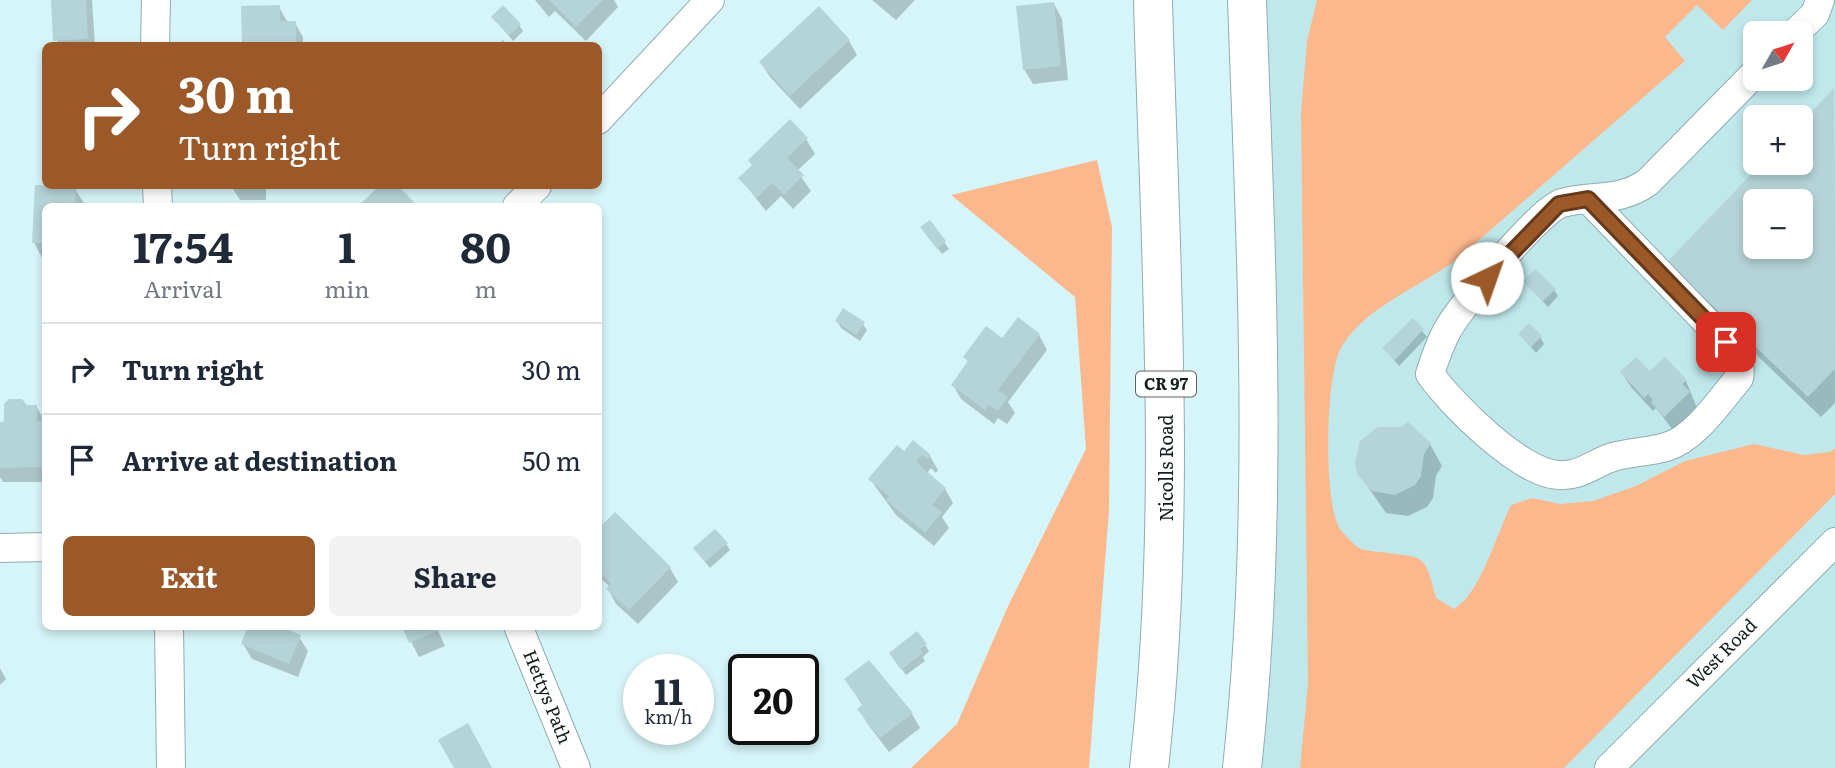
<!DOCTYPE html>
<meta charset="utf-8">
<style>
:root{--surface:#fff;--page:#f2f2f3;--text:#1f2937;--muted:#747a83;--line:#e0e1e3;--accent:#9b5828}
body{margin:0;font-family:Literata,serif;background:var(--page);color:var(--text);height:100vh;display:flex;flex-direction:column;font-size:26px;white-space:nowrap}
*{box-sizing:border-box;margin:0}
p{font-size:23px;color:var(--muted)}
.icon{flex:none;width:38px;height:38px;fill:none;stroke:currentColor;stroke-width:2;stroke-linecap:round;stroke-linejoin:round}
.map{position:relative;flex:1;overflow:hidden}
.drawer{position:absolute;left:42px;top:203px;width:560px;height:427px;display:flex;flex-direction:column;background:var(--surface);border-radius:10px;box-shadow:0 4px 10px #0003}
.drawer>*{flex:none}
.banner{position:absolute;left:42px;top:42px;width:560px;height:147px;border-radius:10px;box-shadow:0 4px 10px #0003;background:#9b5828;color:#fff;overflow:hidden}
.needle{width:46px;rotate:51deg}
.buttons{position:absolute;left:1743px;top:21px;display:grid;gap:14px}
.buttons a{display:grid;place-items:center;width:70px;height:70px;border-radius:10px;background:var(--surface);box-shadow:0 4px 10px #0003;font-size:35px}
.speed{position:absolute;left:623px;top:654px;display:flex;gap:14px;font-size:35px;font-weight:700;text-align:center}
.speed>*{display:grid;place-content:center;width:91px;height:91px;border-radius:50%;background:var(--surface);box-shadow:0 4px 10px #0003;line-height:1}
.speed small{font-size:18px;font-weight:400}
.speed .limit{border:4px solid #111;border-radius:10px;background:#fff;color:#111}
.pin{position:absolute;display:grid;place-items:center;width:60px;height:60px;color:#fff;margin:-30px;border-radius:14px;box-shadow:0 4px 10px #0006}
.me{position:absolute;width:77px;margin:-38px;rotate:42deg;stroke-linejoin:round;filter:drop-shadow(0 0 5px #0008)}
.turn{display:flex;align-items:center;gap:24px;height:147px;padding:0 21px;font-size:32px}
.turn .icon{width:91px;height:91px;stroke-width:2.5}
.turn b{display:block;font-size:49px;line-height:60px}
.eta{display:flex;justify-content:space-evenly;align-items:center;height:119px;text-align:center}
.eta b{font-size:42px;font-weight:700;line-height:49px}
.button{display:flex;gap:14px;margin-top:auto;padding:14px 21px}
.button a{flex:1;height:80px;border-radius:10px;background:var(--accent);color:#fff;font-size:28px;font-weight:700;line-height:80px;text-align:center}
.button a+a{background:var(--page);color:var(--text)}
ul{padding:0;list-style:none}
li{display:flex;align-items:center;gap:21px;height:91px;padding:0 21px;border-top:2px solid var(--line)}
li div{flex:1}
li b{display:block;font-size:26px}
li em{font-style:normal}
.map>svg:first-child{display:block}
.built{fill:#c0e8eb;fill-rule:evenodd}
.green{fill:#fcb88d}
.shadow{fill:#0003;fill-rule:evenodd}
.building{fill:#b5d4d7;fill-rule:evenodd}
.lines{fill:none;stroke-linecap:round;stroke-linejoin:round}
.minor-casing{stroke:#8fadaf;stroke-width:30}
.highway-casing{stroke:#8fadaf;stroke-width:40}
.minor{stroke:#fff;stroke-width:28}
.highway{stroke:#fff;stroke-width:38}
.route-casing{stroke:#65391a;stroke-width:18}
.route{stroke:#9b5828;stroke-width:12}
.labels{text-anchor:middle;stroke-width:7;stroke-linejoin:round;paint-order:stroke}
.shield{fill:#fff;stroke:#5a6262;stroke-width:2}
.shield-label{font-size:16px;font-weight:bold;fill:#131e1f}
.street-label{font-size:18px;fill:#131e1f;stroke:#fff}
</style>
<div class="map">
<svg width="1835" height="768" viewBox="0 0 1835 768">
<rect width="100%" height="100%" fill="#d6f5f8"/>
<!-- built -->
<path class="built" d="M1247 0H1835V768H1242ZM1755 33H1801V79H1755ZM1755 117H1801V163H1755ZM1755 201H1801V247H1755Z"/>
<!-- green -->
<path class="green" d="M1317 0H1752L1723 30 1697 5 1665 37 1685 61 1456 260C1420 287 1367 306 1342 346 1325 372 1323 503 1340 529 1344 534 1354 545 1359 548 1364 551 1374 551 1380 552 1424 558 1425 552 1436 598L1454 609C1481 593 1496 535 1511 505L1532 498 1560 504 1593 501 1636 486 1685 461 1754 444 1804 455 1830 452 1835 448V494L1564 768H1300L1308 683 1301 113 1307 41Z
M1097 160 1112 227 1109 510 1089 768H911L957 724 1009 604 1086 449 1075 297 951 195Z"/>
<!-- shadow -->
<path class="shadow" d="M53 0H92L95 46H58Z
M535 0H614L618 7 586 41 555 11 549 17Z
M872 0H915L896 20Z
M1054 4 1062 19 1068 80 1033 84 1024 69Z
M279 7 288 23H295L303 37V46H243Z
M493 17 519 25 523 31 513 41Z
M503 40 508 46H498Z
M849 41 857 55 800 109 770 77 761 63Z
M1834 91 1835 403 1821 417 1682 283 1669 262 1765 163H1801V125ZM1755 201H1801V247H1755Z
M806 139 815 154 797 171 811 191 793 209 781 196 766 211 741 179Z
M231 186H266V200H240Z
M382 186H396L415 206H360Z
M37 187 75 189 84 203V206H46V266L34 242Z
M930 222 949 249 942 254 927 234Z
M1525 282 1554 290 1558 296 1548 307Z
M1413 320 1427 337 1399 366 1385 349Z
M837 321 863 324 867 330 860 341 841 328Z
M1520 334 1540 337 1544 344 1536 353Z
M1039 335 1047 350 1008 402 1015 413 1007 424 998 418 994 424 961 399 953 385 969 363 965 357 1003 340Z
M1622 373 1650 374 1686 381 1697 408 1673 430 1656 408 1653 411 1631 387Z
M36 406 46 423V482H3L0 477V423Z
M1430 444 1442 466 1436 476 1433 498 1427 507 1408 516 1386 513 1359 474Z
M904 453 930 456 938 470 936 473 931 468 927 473 945 489 953 503 942 517 949 528 934 546 896 515 870 479Z
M598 532 670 568 678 582 638 624 616 604 608 589 610 587 598 576Z
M726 544 730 550 710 568 699 555Z
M403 626H436L445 646 419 657Z
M299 637 308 651 298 677 252 659 243 644Z
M925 645 929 651 923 657 925 661 906 675 895 660Z
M0 668 6 679 0 685Z
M846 680 912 714 920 728 889 752 867 723 859 709 863 706Z"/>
<!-- building -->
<path class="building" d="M51 0H86L88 39 53 41Z
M549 0H603L576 27Z
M1054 2 1061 66 1023 70 1016 6Z
M280 5V21H296V46H242L241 6Z
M503 5 521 24 509 35 491 17Z
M819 6 850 40 790 96 759 62Z
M1834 88 1835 369 1808 397 1667 262 1762 163H1801V123ZM1755 201H1801V247H1755Z
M790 119 808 138 787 158 804 175 784 195 772 183 757 198 738 178 752 165 748 160Z
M35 185 76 187 75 206H46V262H42L43 243H32Z
M379 186H398L414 202 409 206H358Z
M930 220 946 241 937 249 920 227Z
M1535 269 1556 289 1543 301 1523 282Z
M843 308 865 322 856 335 835 321Z
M1018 317 1040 334 998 390 1008 397 998 411 989 405 985 410 951 385 968 361 963 357 986 326 1002 338Z
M1413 318 1424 329 1395 360 1382 348Z
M1529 323 1542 336 1531 347 1518 334Z
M1636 357 1650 371 1665 357 1687 380 1682 384 1690 392 1664 417 1651 402 1653 400 1648 394 1644 398 1620 372Z
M9 399H22L27 405H37V421H46V467L0 468V422H4V404Z
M1408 422 1431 443 1424 454 1421 476 1415 485 1395 495 1372 491 1357 474 1355 463 1360 441 1378 427H1401Z
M913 440 931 455 927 459 922 455 916 462 946 488 932 505 942 512 925 533 886 500 889 496 868 479 897 445 904 451Z
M615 512 671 567 629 610 606 589 611 583 598 571V529Z
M715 529 728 543 705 562 693 548Z
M248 626H279L301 635 289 664 241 644Z
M402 626H436L438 631 409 643Z
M917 631 927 644 920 649 923 653 901 670 889 653Z
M869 660 913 713 880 738 857 709 863 704 844 679Z
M468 723 492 768H454L438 740Z"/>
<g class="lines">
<defs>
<path id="minor" d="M1795 33 1815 14 1820 0
M155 46 156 0
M598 120 710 0
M157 186 158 206
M1588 199 1726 342C1735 353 1742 364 1739 378 1720 400 1695 439 1666 447 1649 452 1630 452 1613 457 1594 463 1580 477 1558 475 1520 473 1451 404 1430 374 1435 358 1440 343 1448 329 1461 306 1540 209 1562 203 1594 194 1619 203 1648 182L1755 73
M517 206 537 186
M0 548 46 547
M169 626 171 768
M518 626 576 768
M1609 768 1835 542"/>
<path id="highway" d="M1149 768C1178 512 1160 257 1153 0
M1242 768C1270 513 1256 256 1247 0"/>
</defs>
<!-- minor casing -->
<use href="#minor" class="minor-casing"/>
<!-- highway casing -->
<use href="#highway" class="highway-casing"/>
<!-- minor -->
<use href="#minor" class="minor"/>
<!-- highway -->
<use href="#highway" class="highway"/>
</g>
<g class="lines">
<defs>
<path id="route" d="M1487 278 1559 204 1588 199 1726 342"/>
</defs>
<!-- route casing -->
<use href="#route" class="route-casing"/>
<!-- route -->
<use href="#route" class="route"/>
</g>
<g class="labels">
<!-- shield labels -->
<rect class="shield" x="1136" y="371.5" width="60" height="25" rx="5"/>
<g class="shield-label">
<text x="1166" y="390">CR 97</text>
</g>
<!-- street labels -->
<g class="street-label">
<text transform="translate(1167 468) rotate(-90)" y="6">Nicolls Road</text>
<text transform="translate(1722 654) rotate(-45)" y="6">West Road</text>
<text transform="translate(547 697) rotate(68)" y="6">Hettys Path</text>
</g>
</g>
</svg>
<div class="buttons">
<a><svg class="needle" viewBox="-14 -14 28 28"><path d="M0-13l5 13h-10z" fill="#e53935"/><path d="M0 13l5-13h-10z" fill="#747a83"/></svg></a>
<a>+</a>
<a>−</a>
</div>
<div class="speed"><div>11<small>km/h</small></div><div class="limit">20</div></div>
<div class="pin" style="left:1726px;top:342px;background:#d93025"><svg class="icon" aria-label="arrive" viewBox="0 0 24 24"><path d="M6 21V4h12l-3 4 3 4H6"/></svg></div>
<svg class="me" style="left:1487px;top:278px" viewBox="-20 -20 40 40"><circle r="19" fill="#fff"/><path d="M0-13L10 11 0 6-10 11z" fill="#9b5828"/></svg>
<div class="banner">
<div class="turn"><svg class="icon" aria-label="right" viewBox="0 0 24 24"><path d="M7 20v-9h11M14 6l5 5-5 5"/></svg><div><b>30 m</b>Turn right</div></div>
</div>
<section class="drawer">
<div class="eta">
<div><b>17:54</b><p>Arrival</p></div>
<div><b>1</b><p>min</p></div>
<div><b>80</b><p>m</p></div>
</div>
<ul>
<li><svg class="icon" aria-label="right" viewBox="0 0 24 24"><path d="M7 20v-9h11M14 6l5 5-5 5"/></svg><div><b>Turn right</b></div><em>30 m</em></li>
<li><svg class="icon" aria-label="arrive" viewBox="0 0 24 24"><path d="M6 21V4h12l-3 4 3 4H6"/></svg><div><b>Arrive at destination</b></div><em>50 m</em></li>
</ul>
<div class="button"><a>Exit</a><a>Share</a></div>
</section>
</div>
